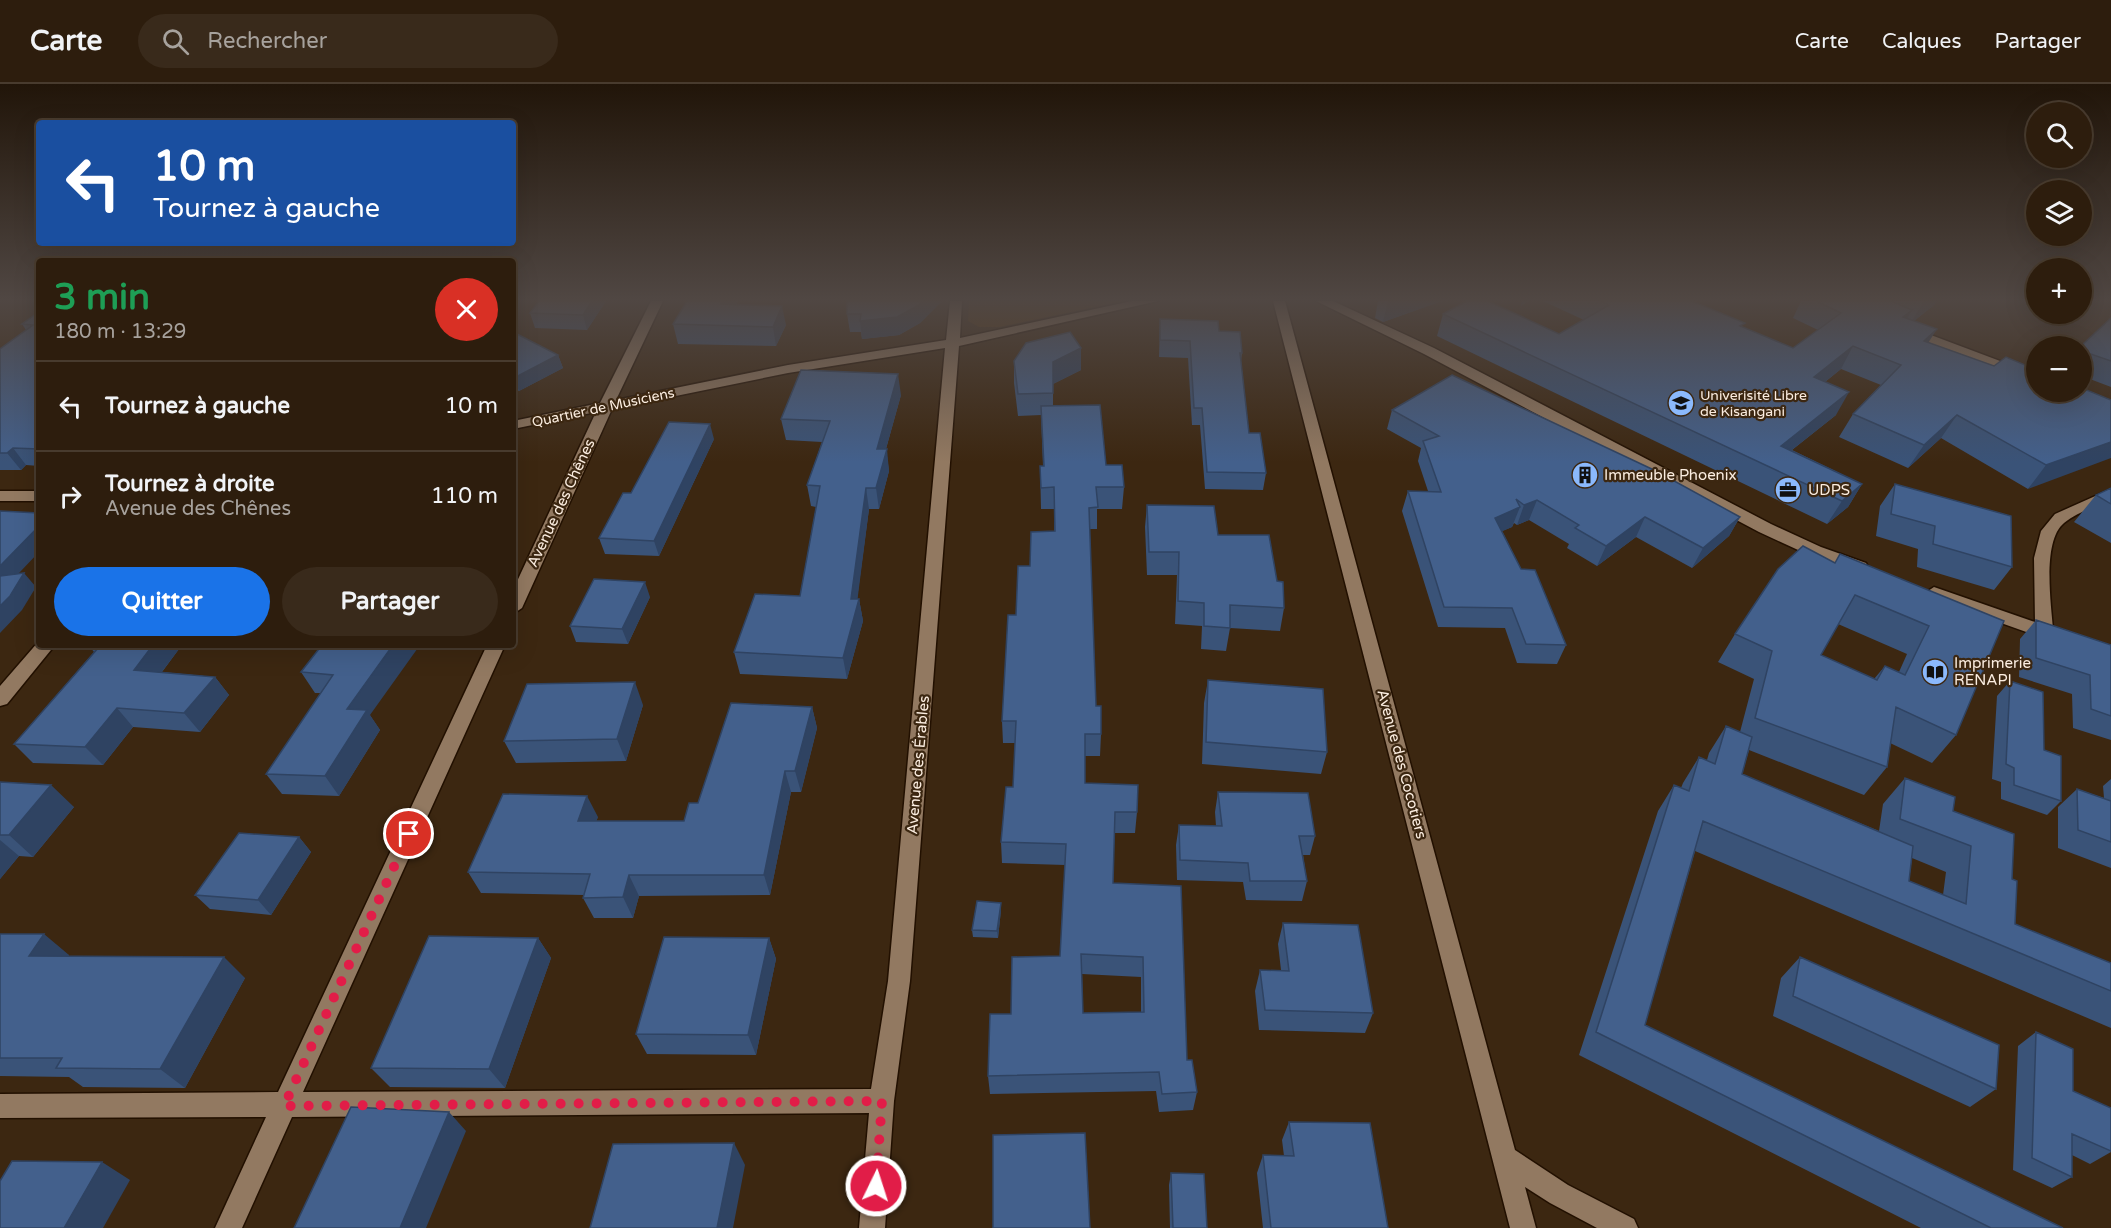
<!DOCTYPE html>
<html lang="fr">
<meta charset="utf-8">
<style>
:root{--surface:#2d1d0d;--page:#392a1b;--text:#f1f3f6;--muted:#a7a29d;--line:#483b2e;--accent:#1a73e8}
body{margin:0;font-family:"Varela Round",sans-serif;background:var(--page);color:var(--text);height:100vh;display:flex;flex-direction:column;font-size:22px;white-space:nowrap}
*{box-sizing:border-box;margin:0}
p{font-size:20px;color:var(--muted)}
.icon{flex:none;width:33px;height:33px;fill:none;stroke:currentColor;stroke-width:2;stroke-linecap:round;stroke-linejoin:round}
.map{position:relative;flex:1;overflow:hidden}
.details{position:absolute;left:36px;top:174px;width:480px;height:390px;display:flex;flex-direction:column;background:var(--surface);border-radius:6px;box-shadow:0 6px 24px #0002,0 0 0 2px var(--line)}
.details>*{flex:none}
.banner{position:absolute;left:36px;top:36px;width:480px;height:126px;border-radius:6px;box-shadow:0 6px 24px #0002,0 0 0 2px var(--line);background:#1a4fa0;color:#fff;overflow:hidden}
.buttons{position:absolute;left:2026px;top:18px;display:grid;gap:12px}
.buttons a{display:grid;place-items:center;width:66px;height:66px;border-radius:50%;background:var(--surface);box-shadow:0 6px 24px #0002,0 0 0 2px var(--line);font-size:30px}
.pin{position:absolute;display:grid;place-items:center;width:51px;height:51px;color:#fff;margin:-26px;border:3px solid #fff;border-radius:50%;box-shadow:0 2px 6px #0007}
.me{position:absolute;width:66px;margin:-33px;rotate:4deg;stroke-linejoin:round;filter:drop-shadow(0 0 4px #0008)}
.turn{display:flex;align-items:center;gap:21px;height:126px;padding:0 18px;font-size:27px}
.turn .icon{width:78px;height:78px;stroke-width:2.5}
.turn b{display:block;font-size:42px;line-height:51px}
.round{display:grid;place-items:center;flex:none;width:63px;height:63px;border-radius:32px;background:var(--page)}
.summary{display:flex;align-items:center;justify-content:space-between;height:102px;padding:0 18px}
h1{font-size:36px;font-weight:700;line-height:45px;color:#1e9e55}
.primary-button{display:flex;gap:12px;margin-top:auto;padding:12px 18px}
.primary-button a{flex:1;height:69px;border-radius:36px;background:var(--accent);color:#fff;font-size:24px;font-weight:700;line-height:69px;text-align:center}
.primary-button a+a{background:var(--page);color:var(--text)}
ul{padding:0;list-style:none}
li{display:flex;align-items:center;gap:18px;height:90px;padding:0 18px;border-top:2px solid var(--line)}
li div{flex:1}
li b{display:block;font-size:22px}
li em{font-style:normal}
header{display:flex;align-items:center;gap:36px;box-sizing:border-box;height:84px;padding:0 30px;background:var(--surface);border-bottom:2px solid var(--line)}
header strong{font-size:28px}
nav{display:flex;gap:33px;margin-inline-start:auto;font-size:21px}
.search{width:420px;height:54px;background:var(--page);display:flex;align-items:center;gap:15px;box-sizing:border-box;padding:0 21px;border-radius:33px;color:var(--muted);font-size:22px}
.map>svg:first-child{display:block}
.green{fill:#55340c}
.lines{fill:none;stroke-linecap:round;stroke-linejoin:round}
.minor-casing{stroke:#221000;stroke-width:3}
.minor{fill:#927961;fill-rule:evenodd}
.wall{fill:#3a5378;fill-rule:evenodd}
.shaded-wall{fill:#2f4362}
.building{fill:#43608c;stroke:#2f4362;stroke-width:1.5;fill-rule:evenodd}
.route{stroke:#e11d48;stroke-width:10;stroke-dasharray:0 18}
.labels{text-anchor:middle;stroke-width:4.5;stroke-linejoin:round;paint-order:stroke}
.far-poi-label{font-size:14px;fill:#fbede0;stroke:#3c2711;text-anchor:start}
.far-street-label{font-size:14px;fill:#fbede0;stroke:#3c2711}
.poi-label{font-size:15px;fill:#fbede0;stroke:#3c2711;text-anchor:start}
.street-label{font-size:15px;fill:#fbede0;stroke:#3c2711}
</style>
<header>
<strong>Carte</strong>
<div class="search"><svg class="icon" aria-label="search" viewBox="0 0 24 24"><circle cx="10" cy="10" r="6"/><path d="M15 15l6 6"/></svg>Rechercher</div>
<nav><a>Carte</a><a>Calques</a><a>Partager</a></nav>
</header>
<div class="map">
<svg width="2111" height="1144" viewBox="0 0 2111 1144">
<rect width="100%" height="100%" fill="#3c2711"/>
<!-- green -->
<path class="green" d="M969 217H1123L999 243H979L968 237Z"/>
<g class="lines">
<defs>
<path id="minor" d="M651 217H663L616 316 788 281 946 256 950 217H962L960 254 1132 217H1158L959 262 910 897 894 1017 885 1144H859L869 1029 292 1033 242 1144H215L266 1033 0 1034V1010L278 1008 487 561H505L303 1008 871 1005 888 897 945 264 788 289 612 325 522 524 513 530V506L596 328 513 345V337L600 319Z
M1273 217H1285L1515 1066 1568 1101 1634 1135 1638 1144H1597L1550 1119 1525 1103 1536 1144H1510Z
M1316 217H1333L1434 264 1771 440 1821 463 1866 479 1868 483 1860 489 1854 487 1809 471 1759 448 1424 270Z
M1907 242 2037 291V300L1902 249 1900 246Z
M2111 405V416C2096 423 2077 428 2064 439 2042 457 2051 519 2053 545L2061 551 2058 555H2046L1928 513 1925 509 1934 503 2035 538 2034 474 2041 447 2055 430Z
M0 407H39V417H0Z
M39 557V561H55L7 620 0 622V602Z"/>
</defs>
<!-- minor casing -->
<use href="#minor" class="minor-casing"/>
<!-- minor -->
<use href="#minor" class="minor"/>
</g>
<!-- wall -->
<path class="wall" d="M539 217H606L587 246 535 244 530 229Z
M687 217H738L736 221 786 241 776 262 678 260 673 240Z
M847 217H941V218L920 239 899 251 862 255 861 248H850L847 230Z
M1378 217H1442L1383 238 1375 234Z
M1543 217H1692L1742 244 1793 264 1818 246 1793 234 1801 217H1937L1934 221 1914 237 1928 258 1994 282 2111 316 2028 405 1941 354 1908 384 1839 353 1853 330 1881 301 1841 285 1825 298 1836 331 1792 366 1862 400 1848 423 1827 440 1437 252 1443 230 1559 250 1584 236Z
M39 228V382L26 381 21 386H0V265L26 246 22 240Z
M2111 234V303L2082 292V262Z
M1160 235 1219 247 1242 269 1241 277 1249 349 1266 389 1263 406 1205 405 1200 341H1192L1188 274 1159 273Z
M513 248 558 271 563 284 519 307 513 304Z
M1081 264V286L1053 300V321L1124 403 1122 425H1097V445H1089L1096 622 1101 650 1100 672H1085V699L1137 728 1135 749H1114L1113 799 1187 976 1197 1008 1193 1026 1159 1028 1156 1007 990 1010 988 992 1011 930 1060 872 1065 781 1002 779 1001 758 1013 703 1015 659H1003L1002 637 1016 531 1030 482 1054 447V425H1041L1040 382H1043L1041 331 1018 332 1014 299V277ZM1082 890 1141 893V928L1083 929Z
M901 311 886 365 889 387 879 425H869L857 515H859L863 537 847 595 740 590 734 568 800 512 816 423 811 422 807 401 822 358 786 356 781 335Z
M1392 326 1740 433 1729 452 1692 484 1636 453 1597 482 1567 464 1569 460 1529 436 1517 441 1514 439 1512 443 1502 447 1521 485 1566 561 1557 580 1517 579 1505 544 1438 543 1402 427 1408 407H1428L1418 377 1421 364 1387 345Z
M714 355 659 472 605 470 599 454 631 409Z
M1895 400 2012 483 1994 506 1917 483 1918 465 1876 452 1880 422Z
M2111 404V459L2074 438 2096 411Z
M1147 421 1218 451 1277 497 1284 524 1280 547 1230 544 1226 567 1201 565 1202 542 1175 540 1177 491H1147L1145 443Z
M1835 479 2004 537 1956 651 1932 679 1890 659 1887 683 1864 711 1749 666 1742 690 1879 747 1883 720 1905 694 1953 727 2012 795 2015 840 2111 879V944L1695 767 1645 941 2063 1144H1921L1579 971 1658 727 1674 701 1681 704 1683 699 1699 673 1707 676 1709 669 1726 642 1740 648 1754 595 1718 578 1735 550ZM1838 540 1907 570 1899 588 1885 582 1874 595 1821 571ZM1912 774 1946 788 1943 811 1909 797Z
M650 513 628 560 576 558 570 542Z
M2036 536 2111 561V656L2073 644 2072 610 2019 593 2020 555Z
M182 561 162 588 215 593 229 611 200 648 133 643 103 681 33 679 14 660 94 568 90 563Z
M322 561 380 646 339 712 282 710 266 690 321 609H315L301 588Z
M1208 596 1327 668 1321 690 1202 680 1204 619Z
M2010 597 2044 666 2061 717 2047 731 2001 715V698L1992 695 1997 612Z
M643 621 626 677 516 679 504 657Z
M812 623 817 644 801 708H791L770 811 639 812 633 834H594L583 814 584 811 481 809 468 788 598 733 596 737H684L698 719Z
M2111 695V784L2058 764V723L2077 705 2104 714 2103 702Z
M0 698 74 723 33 773 19 772 0 795Z
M1218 708 1315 752 1310 771H1303L1307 797 1302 817 1246 816 1243 798 1177 796 1176 761 1179 741 1216 742 1215 728Z
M299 753 311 768 271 831 210 825 195 811Z
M1001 826 998 854 973 853 972 846Z
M1283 839 1373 929 1365 949 1259 946 1255 907 1260 886H1281L1278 860Z
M0 850 69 871 68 872 245 894 185 1004 83 1003 69 993 0 992Z
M538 854 551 874 505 1004 390 1003 371 984Z
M769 854 776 875 756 971 647 970 636 950Z
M1800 873 1996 1005 1970 1023 1773 932 1781 894Z
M2036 948 2111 1068 2090 1080 2072 1071V1093L2052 1104 2013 1086 2018 962Z
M1289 1038 1388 1144H1263L1257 1089 1263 1071 1284 1072 1282 1056Z
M1171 1089 1207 1144H1170L1169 1101Z"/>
<!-- shaded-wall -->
<path class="shaded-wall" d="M592 217H606L587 246 583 231Z
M723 217H738L726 240 721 220Z
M922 217H941V218L920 239 899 251 862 255 860 237Z
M1388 217H1442L1383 238Z
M1522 217H1528L1521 222Z
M1924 217H1937L1934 221 1910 240Z
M782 222 786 241 776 262 773 243Z
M1912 226 1899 248 1903 233Z
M1937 245 1923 267 1924 257Z
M1853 262 1841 285 1802 316 1814 293Z
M1081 264V286L1053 300V278Z
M558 271 563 284 519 307 514 294Z
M898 290 901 311 880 386 877 365Z
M1849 308 1836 331 1770 383 1781 362Z
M1957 331 1941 354 1908 384 1924 361Z
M710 340 714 355 659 472 654 457Z
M2111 358V374L2028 405 2046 381Z
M13 364 26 381 21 386 7 369Z
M887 365 889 387 879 425 876 404Z
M1862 400 1848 423 1827 440 1842 417Z
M866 404 869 425 856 527 859 515 863 537 847 595 843 574Z
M1537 416 1529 436 1517 441 1524 421Z
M1520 423 1512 443 1489 453 1495 434Z
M1645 433 1636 453 1597 482 1606 462Z
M1740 433 1729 452 1692 484 1703 464Z
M39 442V468L1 508 0 506V482Z
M24 489 36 503 22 526 0 549V522Z
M645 498 650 513 628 560 622 545Z
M153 561H182L149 605 134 586Z
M393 561H420L370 631 380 646 339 712 325 692 347 625Z
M215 593 229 611 200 648 184 629Z
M635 598 643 621 626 677 617 655Z
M812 623 817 644 801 708 795 687Z
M117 624 133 643 103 681 85 663Z
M785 687 791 708 770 811 764 791Z
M51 701 74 723 33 773 9 751Z
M587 712 598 733 588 758 578 737Z
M299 753 311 768 271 831 258 816Z
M0 756 19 772 0 795Z
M629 791 639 812 633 834 623 813Z
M1001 819V826L998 854 997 847Z
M44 850 69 871 55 892 29 872Z
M538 854 551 874 505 1004 489 985Z
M769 854 776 875 756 971 748 951Z
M224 873 245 894 185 1004 160 985Z
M449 1028 466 1047 426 1144H400Z
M734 1059 745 1081 733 1144H717Z
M102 1078 130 1096 103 1144H64Z"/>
<!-- building -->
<path class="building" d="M539 217H592L583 231 530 229Z
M687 217H723L721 220 782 222 773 243 673 240Z
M847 217H922L919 221 897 233 860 237 861 230H847Z
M1467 217H1488L1559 250 1609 221 1600 217H1692L1745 239 1740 242 1793 264 1841 229 1816 217H1891L1912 226 1903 233 1937 245 1924 257 1994 282 2006 273 2037 286V308H2082V304L2111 316V358L2046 381 1957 331 1924 361 1853 330 1901 281 1853 262 1814 293 1849 308 1781 362 1862 400 1842 417 1443 230Z
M39 228V365L13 364 7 369H0V265L33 241 22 240Z
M2111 234V277L2082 267V262H2081Z
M1160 235 1218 237 1219 247 1240 248 1242 269H1240L1249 349H1260L1266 389 1207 388 1202 324H1194L1190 257 1160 256Z
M513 248 558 271 514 294 513 293Z
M1070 248 1081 264 1053 278V309L1018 310 1014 277 1026 259Z
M801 286 898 290 877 365H887L876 404H866L851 515H859L843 574 734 568 755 510 800 512 820 402 807 401 830 337 781 335Z
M1452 291 1656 387 1740 433 1703 464 1645 433 1606 462 1575 444 1579 441 1537 416 1524 421 1516 415 1520 423 1495 434 1521 485 1535 486 1566 561 1526 560 1512 524 1444 523 1408 407 1441 408 1423 357 1439 352 1392 326Z
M1100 321 1106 381H1122L1124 403H1096L1098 423 1089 424 1096 622H1101V650H1085V699L1138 701 1137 728H1115L1113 799 1181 802 1187 976H1192L1197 1008 1162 1010 1159 988 988 992 990 930H1011L1012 873 1060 872 1066 760 1001 758 1006 703H1013L1016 637H1002L1008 531H1016L1018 482H1030L1031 448 1055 447 1054 403 1041 404 1040 382H1044L1041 322ZM1081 870 1143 873 1144 928 1083 929Z
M669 338 710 340 654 457 599 454 623 409H631Z
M1895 400 2011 432 2012 483 1933 460 1935 442 1891 430Z
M2111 404V420L2096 411Z
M1147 421 1214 422 1218 451H1269L1277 497 1283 498 1284 524 1230 521V544L1204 542V519L1178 517 1179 468H1149Z
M0 427 39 429V442L0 482Z
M1803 462 1835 479 1840 470 2004 537 1956 651 1896 623 1887 683 1755 634 1772 567 1735 550 1778 485ZM1855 511 1929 542 1905 591 1885 582 1877 596 1821 571Z
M24 489 10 512 0 522V492Z
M594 495 645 498 622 545 570 542Z
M2036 536 2111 561V632L2091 625 2090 591 2036 574Z
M92 561H153L134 586 215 593 184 629 117 624 85 663 14 660 99 563H90Z
M322 561H393L347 625 367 626 325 692 266 690 333 591 301 588Z
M1208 596 1323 605 1327 668 1206 658Z
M2010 597 2043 608 2044 666 2061 672V717L2014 701V684L2006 680Z
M635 598 617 655 504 657 527 600Z
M731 619 812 623 795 687H785L764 791H629L623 813 583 814 590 790 468 788 503 710 587 712 578 737H684L689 719H698Z
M1726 642 1752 653 1742 690 1913 762 1909 797 1966 820 1971 762 1900 735 1905 694 1955 713 1953 727 2014 750 2012 795 2017 797 2015 840 2111 879V907L1703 737 1645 941 2063 1144H1991L1596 948 1674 701 1689 707 1699 673 1715 680Z
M0 698 51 701 9 751H0Z
M2077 705 2111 717V758L2078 746Z
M1218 708 1308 709 1315 752H1299L1307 797H1250L1248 779 1180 776 1179 741 1222 742Z
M239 749 299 753 258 816 195 811Z
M977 817 1001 819 997 847 972 846Z
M1283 839 1358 841 1373 929 1265 926 1260 886 1289 887Z
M0 850H44L29 872 224 873 160 985 56 984 62 974H0Z
M429 852 538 854 489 985 371 984Z
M664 853 769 854 748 951 636 950Z
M1800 873 1999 961 1996 1005 1793 912Z
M2036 948 2073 965V1007L2111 1024V1067L2072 1050V1093L2032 1074Z
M351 1023 449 1028 400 1144H294Z
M1289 1038 1370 1039 1388 1144H1271L1263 1071 1294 1072Z
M1085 1049 1090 1144H993V1051Z
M734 1059 717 1144H590L613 1060Z
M12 1077 102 1078 64 1144H0V1097Z
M1171 1089 1204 1090 1207 1144H1173Z"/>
<!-- sky -->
<linearGradient id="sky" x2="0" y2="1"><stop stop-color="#211509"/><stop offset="0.57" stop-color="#504743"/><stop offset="1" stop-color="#504743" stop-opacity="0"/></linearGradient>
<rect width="2111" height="378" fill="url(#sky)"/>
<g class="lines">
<!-- route -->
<path class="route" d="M409 750 284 1022 882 1017 876 1102"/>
</g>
<!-- icons -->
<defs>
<symbol id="university-disc" viewBox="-11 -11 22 22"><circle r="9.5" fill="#8bb9fc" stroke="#3c2711"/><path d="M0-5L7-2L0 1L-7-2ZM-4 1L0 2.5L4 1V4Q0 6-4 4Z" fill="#111"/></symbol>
<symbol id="building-disc" viewBox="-11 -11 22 22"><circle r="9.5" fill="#8bb9fc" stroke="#3c2711"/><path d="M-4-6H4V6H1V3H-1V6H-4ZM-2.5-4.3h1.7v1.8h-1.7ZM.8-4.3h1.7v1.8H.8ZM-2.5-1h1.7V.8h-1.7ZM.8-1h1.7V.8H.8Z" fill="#111"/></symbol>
<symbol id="office-disc" viewBox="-11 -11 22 22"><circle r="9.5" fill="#8bb9fc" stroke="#3c2711"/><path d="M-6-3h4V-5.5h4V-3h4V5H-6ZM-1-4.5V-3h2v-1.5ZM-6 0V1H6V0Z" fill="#111"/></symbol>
<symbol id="library-disc" viewBox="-11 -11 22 22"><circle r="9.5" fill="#8bb9fc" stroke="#3c2711"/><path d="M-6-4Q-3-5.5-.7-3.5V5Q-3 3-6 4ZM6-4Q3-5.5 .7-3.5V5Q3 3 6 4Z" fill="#111"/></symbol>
</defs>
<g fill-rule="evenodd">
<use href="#university-disc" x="1666" y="304" width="30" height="30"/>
<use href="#building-disc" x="1570" y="376" width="30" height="30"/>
<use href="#office-disc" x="1773" y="391" width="30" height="30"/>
<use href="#library-disc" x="1920" y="573" width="30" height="30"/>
</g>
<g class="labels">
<!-- far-poi labels -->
<g class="far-poi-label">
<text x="1700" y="316">Univerisité Libre<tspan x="1700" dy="16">de Kisangani</tspan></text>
</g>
<!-- far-street labels -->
<g class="far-street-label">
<text transform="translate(603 323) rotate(-12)" y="5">Quartier de Musiciens</text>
</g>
<!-- poi labels -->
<g class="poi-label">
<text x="1604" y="396">Immeuble Phoenix</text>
<text x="1808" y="411">UDPS</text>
<text x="1954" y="584">Imprimerie<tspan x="1954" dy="17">RENAPI</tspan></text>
</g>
<!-- street labels -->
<g class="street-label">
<text transform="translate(561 419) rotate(-65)" y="5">Avenue des Chênes</text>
<text transform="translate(1402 680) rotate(75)" y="5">Avenue des Cocotiers</text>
<text transform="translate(918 681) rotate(-85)" y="5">Avenue des Érables</text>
</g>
</g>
</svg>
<div class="buttons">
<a><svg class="icon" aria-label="search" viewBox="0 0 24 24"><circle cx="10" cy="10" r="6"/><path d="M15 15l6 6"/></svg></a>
<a><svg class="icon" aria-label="layers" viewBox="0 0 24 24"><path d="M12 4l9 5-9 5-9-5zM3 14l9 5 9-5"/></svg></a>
<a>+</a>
<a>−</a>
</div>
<div class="pin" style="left:409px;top:750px;background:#d93025"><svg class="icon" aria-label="arrive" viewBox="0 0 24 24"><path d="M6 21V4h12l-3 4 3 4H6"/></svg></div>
<svg class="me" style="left:876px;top:1102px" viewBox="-20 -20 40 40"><circle r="17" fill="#e11d48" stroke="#fff" stroke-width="3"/><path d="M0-11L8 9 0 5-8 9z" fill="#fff"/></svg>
<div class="banner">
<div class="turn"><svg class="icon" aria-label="left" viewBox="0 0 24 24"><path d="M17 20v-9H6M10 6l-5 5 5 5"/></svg><div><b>10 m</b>Tournez à gauche</div></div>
</div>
<section class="details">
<div class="summary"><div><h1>3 min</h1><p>180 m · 13:29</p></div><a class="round" style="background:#d93025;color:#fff"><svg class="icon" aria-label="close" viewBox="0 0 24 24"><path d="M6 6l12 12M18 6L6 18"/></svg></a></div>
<ul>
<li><svg class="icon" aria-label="left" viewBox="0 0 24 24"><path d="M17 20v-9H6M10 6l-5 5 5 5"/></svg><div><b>Tournez à gauche</b></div><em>10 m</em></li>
<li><svg class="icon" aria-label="right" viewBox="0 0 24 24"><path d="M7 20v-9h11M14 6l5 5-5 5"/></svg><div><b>Tournez à droite</b><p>Avenue des Chênes</p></div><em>110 m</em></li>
</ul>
<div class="primary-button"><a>Quitter</a><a>Partager</a></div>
</section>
</div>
